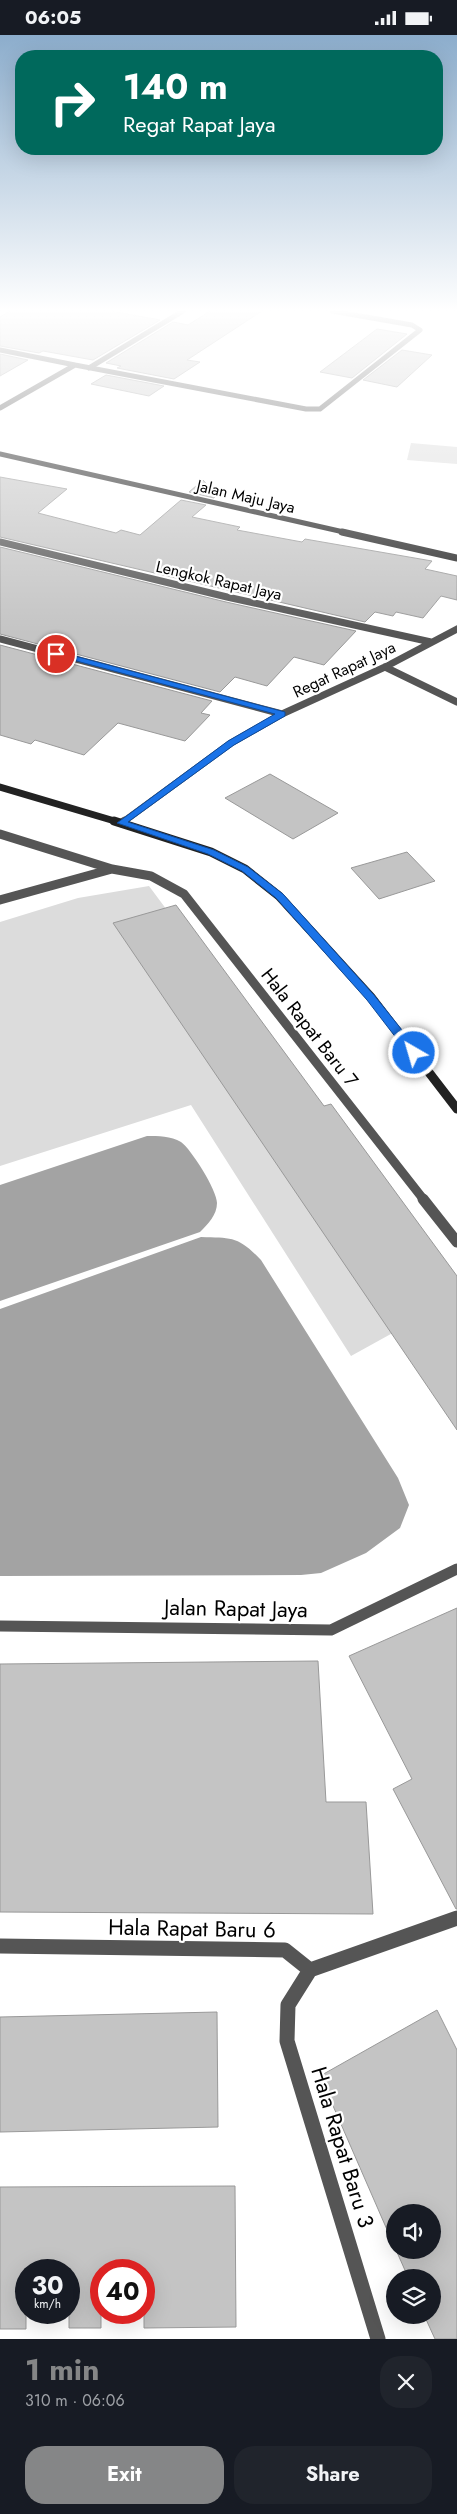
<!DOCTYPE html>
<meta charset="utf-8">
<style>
:root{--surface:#171b24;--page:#20242c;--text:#f1f3f6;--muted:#9ea1a6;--accent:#858687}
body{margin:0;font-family:Jost,sans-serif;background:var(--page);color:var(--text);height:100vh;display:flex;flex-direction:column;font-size:19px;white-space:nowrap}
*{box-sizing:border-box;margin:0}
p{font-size:16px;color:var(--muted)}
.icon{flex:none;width:28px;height:28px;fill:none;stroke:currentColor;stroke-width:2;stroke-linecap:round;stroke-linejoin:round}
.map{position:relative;height:2304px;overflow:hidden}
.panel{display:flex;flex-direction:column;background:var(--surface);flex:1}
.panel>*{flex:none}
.guide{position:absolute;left:15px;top:15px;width:428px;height:105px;border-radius:20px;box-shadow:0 5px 20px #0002;background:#00695c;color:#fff;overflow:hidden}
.controls{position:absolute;left:386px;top:2169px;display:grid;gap:10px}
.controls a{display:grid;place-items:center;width:55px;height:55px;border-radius:50%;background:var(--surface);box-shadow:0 5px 20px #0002;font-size:25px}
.speed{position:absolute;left:15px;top:2224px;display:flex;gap:10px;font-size:25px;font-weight:700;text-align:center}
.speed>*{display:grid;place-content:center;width:65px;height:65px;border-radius:50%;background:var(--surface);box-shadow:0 5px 20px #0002;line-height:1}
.speed small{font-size:12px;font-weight:400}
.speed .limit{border:8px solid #d22;background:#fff;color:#111}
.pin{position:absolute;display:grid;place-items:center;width:42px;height:42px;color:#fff;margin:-21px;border:2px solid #fff;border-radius:50%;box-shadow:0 1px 5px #0007}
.me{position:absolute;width:55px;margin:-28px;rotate:322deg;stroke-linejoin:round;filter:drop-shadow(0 0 4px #0008)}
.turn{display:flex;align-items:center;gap:18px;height:105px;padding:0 25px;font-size:22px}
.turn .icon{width:65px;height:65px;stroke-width:2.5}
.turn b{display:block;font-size:35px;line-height:42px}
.round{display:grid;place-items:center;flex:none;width:52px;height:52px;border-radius:20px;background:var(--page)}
.head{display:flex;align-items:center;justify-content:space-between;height:85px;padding:0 25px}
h1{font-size:30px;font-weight:700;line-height:38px;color:var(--accent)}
.button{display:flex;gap:10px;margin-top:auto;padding:10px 25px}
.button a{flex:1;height:58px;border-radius:20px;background:var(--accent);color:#fff;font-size:20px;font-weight:700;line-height:58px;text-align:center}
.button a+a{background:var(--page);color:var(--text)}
.status{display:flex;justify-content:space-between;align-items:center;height:35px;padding:0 25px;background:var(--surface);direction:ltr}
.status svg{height:14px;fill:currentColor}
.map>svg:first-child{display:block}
.green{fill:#dcdcdc}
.water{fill:#a3a3a3}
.building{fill:#c4c4c4;stroke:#999}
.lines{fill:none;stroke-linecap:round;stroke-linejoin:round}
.lane{stroke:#555;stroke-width:5}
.street-far3{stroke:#555;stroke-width:7}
.street-far2{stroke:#555;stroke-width:9}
.street-far1{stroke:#555;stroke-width:11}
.street{stroke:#555;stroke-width:15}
.secondary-far2{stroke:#222;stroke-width:5}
.secondary-far1{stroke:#222;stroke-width:7}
.secondary{stroke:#222;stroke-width:9}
.route{fill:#1a73e8;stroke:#114b97}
.labels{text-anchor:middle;stroke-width:4.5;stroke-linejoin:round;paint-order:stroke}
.far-street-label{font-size:16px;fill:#000;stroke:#fff}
.street-label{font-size:19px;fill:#000;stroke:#fff}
.near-street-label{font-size:22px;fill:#000;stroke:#fff}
</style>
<div class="status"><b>06:05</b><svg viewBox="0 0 49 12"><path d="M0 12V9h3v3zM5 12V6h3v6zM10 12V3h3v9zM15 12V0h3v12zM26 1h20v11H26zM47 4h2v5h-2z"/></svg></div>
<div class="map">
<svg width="457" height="2304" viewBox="0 0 457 2304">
<rect width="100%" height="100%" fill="#fff"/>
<!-- green -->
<path class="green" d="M411 408 457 412V429L407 425Z
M149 851 456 1263 351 1321 191 1070 0 1131V887L78 863Z"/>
<!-- water -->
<path class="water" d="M147 1101C158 1101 171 1101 181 1107 191 1114 217 1155 217 1168 217 1180 208 1189 200 1197L0 1266V1150Z
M201 1202C232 1203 238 1201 261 1225L398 1443 409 1470 400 1493 366 1518 321 1538 301 1540 0 1541V1274Z"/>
<!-- building -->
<path class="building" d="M10 276H111L160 285 93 325 43 316 39 318 0 311V282Z
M210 276H262L187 325 200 327 174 344 117 333 121 331 106 328 173 287 188 290Z
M377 294 407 299 352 343 320 337Z
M402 315 432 320 397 352 363 345Z
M0 319 28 325 0 341Z
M106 340 164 351 149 361 91 349Z
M0 442 67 454 38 478 116 498 121 495 140 500 181 465 206 470 192 482 240 492 237 495 302 507 305 504 432 526 425 534 457 541V565L441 561 423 583 396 577 393 581 375 577 365 587 0 502Z
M203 445 217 460 214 463 189 457Z
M0 512 226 567 356 596 324 630 294 622 267 651 235 642 220 657 0 599Z
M0 610 212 666 201 678 210 680 185 706 118 688 84 720 35 705 31 709 0 700Z
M270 739 338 778 293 804 225 763Z
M407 817 435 846 379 864 351 833Z
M176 870 324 1071 331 1069 457 1241V1395L113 888Z
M457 1573V1874H456L393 1754 412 1744 349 1621Z
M318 1626 326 1767H366L373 1879 0 1877V1629Z
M437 1975 457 2015V2304H435L424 2280H432V2242H408L396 2215H432V2178H395V2213L320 2041Z
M217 1977 218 2092 0 2097V1982Z
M235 2151 236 2292 144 2293V2235H101V2293H69V2235H26V2294H0V2152Z"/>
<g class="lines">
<!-- lane -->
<path class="lane" d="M0 315 75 330 0 373
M75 330 306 374H320L420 295 412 290 332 276
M89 333 183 276"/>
<!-- street-far3 -->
<path class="street-far3" d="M0 507 227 562 431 607
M0 604 282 679
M385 632 457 667
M123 787 231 708 282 679 385 632 457 594"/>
<!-- street-far2 -->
<path class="street-far2" d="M122 788 125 786
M0 799 112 834 151 841 184 859 424 1165
M0 865 112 834"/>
<!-- street-far1 -->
<path class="street-far1" d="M423 1164 457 1207
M0 1591 331 1595 457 1534"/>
<!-- street -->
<path class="street" d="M0 1911 285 1915 310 1935 457 1883
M310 1935 288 1970 287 2006 378 2304"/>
<!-- secondary-far2 -->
<path class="secondary-far2" d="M0 419 348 498"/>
<!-- secondary-far1 -->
<path class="secondary-far1" d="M342 497 457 523
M0 752 118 787"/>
<!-- secondary -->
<path class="secondary" d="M114 786 211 817 245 834 279 861 371 962 457 1074"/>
</g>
<!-- sky -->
<linearGradient id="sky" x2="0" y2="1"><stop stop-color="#8cadcc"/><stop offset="0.46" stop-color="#fff"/><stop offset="1" stop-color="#fff" stop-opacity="0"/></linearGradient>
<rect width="457" height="599" fill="url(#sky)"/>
<!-- route -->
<path class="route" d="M56 616 285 677V681L234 710 128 787 214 815 248 832 283 859 374 960 418 1015V1021H410L367 965 276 863 242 836 208 819 117 788 228 706 275 679 54 620 53 619Z"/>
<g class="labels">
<!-- far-street labels -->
<g class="far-street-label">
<text transform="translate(246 461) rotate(13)" y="6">Jalan Maju Jaya</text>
<text transform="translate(219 545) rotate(13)" y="6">Lengkok Rapat Jaya</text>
<text transform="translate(344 634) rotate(-25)" y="6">Regat Rapat Jaya</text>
</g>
<!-- street labels -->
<g class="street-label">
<text transform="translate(310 992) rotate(52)" y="7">Hala Rapat Baru 7</text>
</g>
<!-- near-street labels -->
<g class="near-street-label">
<text transform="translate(236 1573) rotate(1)" y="8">Jalan Rapat Jaya</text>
<text transform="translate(192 1893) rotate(1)" y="8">Hala Rapat Baru 6</text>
<text transform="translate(343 2112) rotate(73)" y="8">Hala Rapat Baru 3</text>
</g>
</g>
</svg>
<div class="controls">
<a><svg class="icon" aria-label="sound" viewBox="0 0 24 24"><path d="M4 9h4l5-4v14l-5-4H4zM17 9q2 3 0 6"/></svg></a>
<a><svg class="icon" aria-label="layers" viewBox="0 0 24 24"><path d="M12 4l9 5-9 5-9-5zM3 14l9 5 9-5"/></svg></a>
</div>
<div class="speed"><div>30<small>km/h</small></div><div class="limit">40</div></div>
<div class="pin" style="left:56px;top:619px;background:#d93025"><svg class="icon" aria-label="arrive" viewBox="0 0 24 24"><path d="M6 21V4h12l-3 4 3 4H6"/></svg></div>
<svg class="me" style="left:414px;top:1018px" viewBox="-20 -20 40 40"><circle r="17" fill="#1a73e8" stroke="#fff" stroke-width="3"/><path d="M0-11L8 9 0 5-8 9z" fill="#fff"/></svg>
<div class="guide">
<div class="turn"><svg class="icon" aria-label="right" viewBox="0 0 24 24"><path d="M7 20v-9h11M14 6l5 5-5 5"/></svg><div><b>140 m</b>Regat Rapat Jaya</div></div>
</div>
</div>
<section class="panel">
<div class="head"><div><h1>1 min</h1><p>310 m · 06:06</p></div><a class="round"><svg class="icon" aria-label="close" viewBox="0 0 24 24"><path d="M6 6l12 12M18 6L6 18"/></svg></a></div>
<div class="button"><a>Exit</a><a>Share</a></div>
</section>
